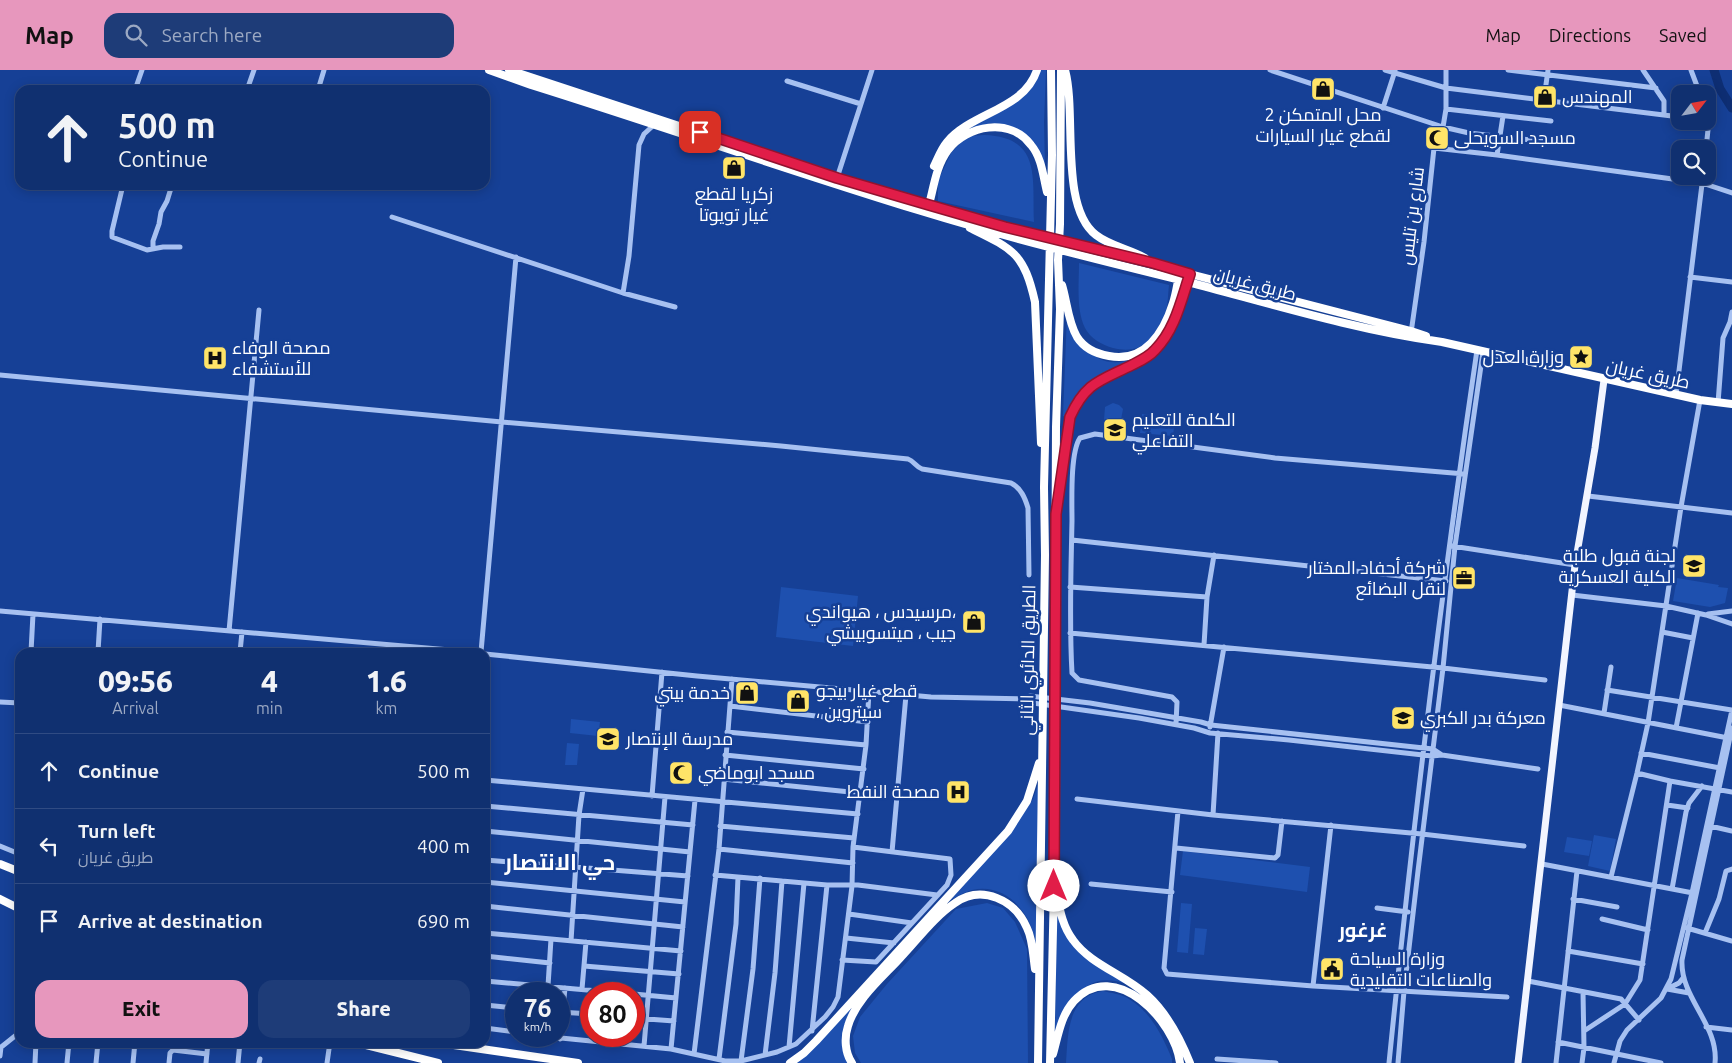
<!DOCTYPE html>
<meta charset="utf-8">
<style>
:root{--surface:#103070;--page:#1e3c78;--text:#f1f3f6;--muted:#9ca9c3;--line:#304b83;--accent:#e797bd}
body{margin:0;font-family:Ubuntu,Cairo,sans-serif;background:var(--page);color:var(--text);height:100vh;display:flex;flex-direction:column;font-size:19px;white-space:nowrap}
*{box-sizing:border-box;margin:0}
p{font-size:16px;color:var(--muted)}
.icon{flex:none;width:28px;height:28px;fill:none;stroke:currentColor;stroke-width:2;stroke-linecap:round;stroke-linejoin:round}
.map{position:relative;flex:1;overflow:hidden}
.details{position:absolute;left:15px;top:578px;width:475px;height:400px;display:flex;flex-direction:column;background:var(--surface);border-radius:15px;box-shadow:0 2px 12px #0003,0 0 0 1px var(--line)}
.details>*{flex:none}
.guide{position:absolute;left:15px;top:15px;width:475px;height:105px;border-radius:15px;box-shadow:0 2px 12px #0003,0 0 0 1px var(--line);background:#103070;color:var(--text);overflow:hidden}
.needle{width:32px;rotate:59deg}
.tools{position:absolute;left:1671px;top:15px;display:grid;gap:10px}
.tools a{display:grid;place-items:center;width:45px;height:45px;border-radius:10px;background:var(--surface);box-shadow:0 2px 12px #0003,0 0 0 1px var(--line);font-size:25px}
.speed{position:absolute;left:505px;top:912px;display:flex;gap:10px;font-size:25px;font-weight:700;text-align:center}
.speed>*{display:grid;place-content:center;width:65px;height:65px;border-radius:50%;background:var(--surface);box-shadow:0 2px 12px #0003,0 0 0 1px var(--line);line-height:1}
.speed small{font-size:12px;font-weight:400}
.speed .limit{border:8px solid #d22;background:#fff;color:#111}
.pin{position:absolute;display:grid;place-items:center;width:42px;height:42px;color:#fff;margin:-21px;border-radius:10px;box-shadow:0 2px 8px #0006}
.me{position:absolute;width:55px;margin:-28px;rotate:0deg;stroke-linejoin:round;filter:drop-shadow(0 0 4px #0008)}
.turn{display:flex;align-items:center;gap:18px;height:105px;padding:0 20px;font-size:22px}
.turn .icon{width:65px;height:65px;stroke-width:2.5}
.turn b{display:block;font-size:35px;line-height:42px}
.eta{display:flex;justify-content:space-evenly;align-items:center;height:85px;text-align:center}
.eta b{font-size:30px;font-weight:800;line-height:35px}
.cta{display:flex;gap:10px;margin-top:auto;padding:10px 20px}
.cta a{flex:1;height:58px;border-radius:15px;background:var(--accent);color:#111;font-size:20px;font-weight:800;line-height:58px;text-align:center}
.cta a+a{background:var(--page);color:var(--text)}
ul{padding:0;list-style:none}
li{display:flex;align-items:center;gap:15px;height:75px;padding:0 20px;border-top:1px solid var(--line)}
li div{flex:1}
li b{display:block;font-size:19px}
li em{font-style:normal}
header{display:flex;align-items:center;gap:30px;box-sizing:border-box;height:70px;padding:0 25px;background:var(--accent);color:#111}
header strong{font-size:24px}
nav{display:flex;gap:28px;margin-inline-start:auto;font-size:18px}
.search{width:350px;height:45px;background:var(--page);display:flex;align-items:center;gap:12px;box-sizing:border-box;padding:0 18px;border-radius:15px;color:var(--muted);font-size:19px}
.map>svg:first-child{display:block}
.green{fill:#1e50af}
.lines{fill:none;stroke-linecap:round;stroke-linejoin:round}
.river{stroke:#0e2e73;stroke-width:9}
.minor{stroke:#a7c1f1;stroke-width:5}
.major{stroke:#f2f5ff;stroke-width:7}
.highway{stroke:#fff;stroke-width:8}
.route-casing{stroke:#92132f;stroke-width:12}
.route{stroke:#e11d48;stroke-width:9}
.labels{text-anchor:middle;stroke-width:5;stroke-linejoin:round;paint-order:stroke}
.poi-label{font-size:18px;fill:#fff;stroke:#164096;text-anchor:start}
.street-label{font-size:18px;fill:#fff;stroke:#164096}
.quarter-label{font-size:20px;font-weight:bold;fill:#fff;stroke:#164096}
.district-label{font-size:22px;font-weight:bold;fill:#fff;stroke:#164096}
</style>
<header>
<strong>Map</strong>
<div class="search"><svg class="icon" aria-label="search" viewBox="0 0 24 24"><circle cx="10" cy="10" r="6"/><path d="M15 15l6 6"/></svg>Search here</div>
<nav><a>Map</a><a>Directions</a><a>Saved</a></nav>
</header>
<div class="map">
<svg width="1732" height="993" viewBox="0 0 1732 993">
<rect width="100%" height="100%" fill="#164096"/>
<!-- green -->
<path class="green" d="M1040 0H1046L1044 52 1045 100 1042 92 1010 57 991 53 966 60 999 42Z
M984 65C1042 67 1032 108 1034 152L938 131V111L951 83 963 70 971 66Z
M1079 193 1169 215C1168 224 1168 236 1165 245 1156 270 1140 285 1113 278 1102 275 1090 268 1085 258 1076 240 1079 213 1079 193Z
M1067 244C1087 279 1092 302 1139 288L1087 316 1068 348 1063 346Z
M1113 333 1119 335 1123 339 1120 355 1114 354V352L1104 350 1105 337Z
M1142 344 1175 348 1173 366 1140 363Z
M1677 508 1719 515 1718 517 1728 518 1725 533 1710 537 1673 531Z
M781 517 858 526 853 576 776 567Z
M571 649 600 652 598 666 570 663Z
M567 673 579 674 577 695H565Z
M1039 712 1038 732 1036 876C1033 845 1007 812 972 820 964 822 955 828 947 832L1023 744 1033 729Z
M1594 765 1616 769 1610 801 1588 796Z
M1567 767 1592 771 1589 786 1564 782Z
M1183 781 1310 797 1307 822 1180 805Z
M987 833 1003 838 1015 852 1027 879 1028 993H861L855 983 853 966 860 947 887 914 956 839Z
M1181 833 1192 834 1188 883 1177 882Z
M1057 838 1067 864 1140 922C1133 918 1124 912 1115 911 1080 905 1067 939 1055 964Z
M1195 858 1207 859 1204 885 1193 884Z
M1103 921C1111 923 1122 924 1129 929 1151 942 1163 967 1172 989V993H1066C1068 964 1067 927 1103 921Z
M857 932 846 950 848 993H795Z"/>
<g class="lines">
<!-- river -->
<path class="river" d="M1714 0 1720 19 1732 38"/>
<!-- minor -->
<path class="minor" d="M1270 0 1443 57 1469 63 1549 72
M1385 0 1446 18 1680 47
M1508 0 1656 18
M1643 0 1664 31V45
M1691 0 1700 24
M787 11 861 34
M135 20 142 0
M247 20 254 0
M318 20 324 0
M1544 29 1548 0
M1383 38 1395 1
M1446 39 1551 51
M1434 78 1497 85 1702 113 1732 123
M1706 79 1709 50 1708 43
M1497 85 1503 46
M837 108 872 0
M123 115 112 161V167L147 180 163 177H180
M300 115 301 116
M392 147 623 223 675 237
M153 179V171L159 154 161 142 167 131 172 115
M1690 207 1732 212
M623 223 629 186 639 75 644 64 656 53
M1411 263 1424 172 1434 78 1443 57 1446 39V0
M0 305 502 352 781 376 908 389C914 391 916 397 922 399L1011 413C1021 418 1025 428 1028 438L1029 505
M1676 325 1703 106
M1718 333 1723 268 1730 252 1732 242
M1588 426 1732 443
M1072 470 1446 511
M1452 476 1575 495
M1070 517 1207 527
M1572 525 1666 536 1706 545 1732 554
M0 541 473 582
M1708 544 1732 541
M229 561 259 240
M1662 562 1693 568
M1070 563 1443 598 1545 610
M1204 575 1207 527 1214 485
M31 582 33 544
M98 582 100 549
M240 582 242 562
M481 582 516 187
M485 584 697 606 931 627 1025 629 1030 626 1090 633 1201 652 1211 655 1433 679 1442 685
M1607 620 1732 640
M1025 629 1033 633 1139 648 1194 658 1210 663 1289 670 1432 686 1442 685 1538 699
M0 632 20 633
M1559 635 1728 668
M730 636 868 652
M1604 643 1611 597
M1176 654 1177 632 1172 627 1079 610 1072 603C1069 552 1071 502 1072 451 1072 432 1070 382 1080 368L1095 364 1275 388 1465 404
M1210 657 1224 577
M1676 658 1698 543
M727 662 866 675
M1641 683 1720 698
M725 685 864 699
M1637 703 1670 711
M723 709 860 723
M485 710 858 744
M652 726 662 602
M1077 729 1213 745 1422 764 1524 776
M1667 735 1688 738
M485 736 693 755
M1178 741 1164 898 1167 904 1313 916 1507 927
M1213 745 1218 663
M720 756 854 768
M1710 756 1732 761
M485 761 690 782
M0 776 17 783
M1176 778 1275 788 1278 785 1282 751
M719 779 853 793
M892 782 906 625
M485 790 688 806
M1542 794 1693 823
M715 805 827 815H858L937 825
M1611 807 1637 703 1648 653 1681 437 1700 330
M485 812 685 832
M1091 814 1172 822
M1672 819 1686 742 1689 733 1702 716
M1573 829 1617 837
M485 836 683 857
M1377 838 1408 842
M849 844 912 853
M1602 849 1648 860
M1687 858 1732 871
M485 863 681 881
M1705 863 1719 829 1726 801 1732 799
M846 868 894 873
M571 871 579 745 583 719
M1568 881 1643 894
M485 886 550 893
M842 890 876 892 947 815 951 805 950 789 853 777
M584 896 679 904
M485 911 632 924
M1528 911 1621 929 1639 950
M548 916 551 869
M1313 916 1331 755
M582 919 586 872
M1667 919 1689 923
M1667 919 1679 913 1683 908
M634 924 676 928
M485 935 516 938
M559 942 591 944
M634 948 674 951
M1706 957 1732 960
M485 958 516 962
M812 961 827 815
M1584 961 1625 934 1640 910 1670 711 1732 722
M541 966 671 979 725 991H741L777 982 796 974 825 947 833 937 838 927 852 816 853 777 866 675 869 621
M560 969 565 918
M1558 972 1661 993
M644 976 665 727
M789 977 804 813
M0 978 20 962
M671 979 695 730
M694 984 719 779 732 609
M765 985 775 903 782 811
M0 986 1 977
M719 989 736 854 738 807
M1217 989 1276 993
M741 991 753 899 760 808
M35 993 36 972
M67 993 69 972
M96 993 98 972
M133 993 135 972
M169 993 170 983 173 980 207 984
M206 993 208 972
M238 993 240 972
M259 993 260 989
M327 993 330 972
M1389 993C1413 755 1442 517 1477 280
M1398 993 1404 921 1418 801 1443 598 1455 476 1483 282
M1556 993 1577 801
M1582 993 1584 978 1583 922
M1614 993 1620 971 1627 960 1661 928 1671 909 1692 823 1732 640
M1715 993C1719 955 1680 928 1682 890L1732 658"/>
<!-- major -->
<path class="major" d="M1518 993 1575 495 1595 378 1604 310"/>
<!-- highway -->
<path class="highway" d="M489 0 531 15C662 56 790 101 921 141 1009 168 1099 190 1188 212 1272 234 1356 260 1442 272L1700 330 1732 334
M509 0 837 108 929 135 1005 157 1153 193 1190 204 1411 261 1426 266
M1065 0C1077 43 1059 137 1096 165 1110 176 1129 179 1145 188
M934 96C938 88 941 79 947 72 972 42 1024 40 1037 0
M928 138C934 118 935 98 948 80 967 55 1010 47 1031 75 1042 88 1043 106 1047 122
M970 158C1013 179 1024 183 1035 232L1041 373
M1062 215C1067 231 1068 252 1077 267 1084 278 1097 284 1109 286 1145 293 1164 262 1173 233 1176 224 1177 215 1179 206
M1060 418C1065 387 1062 348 1083 323 1094 310 1111 305 1126 298 1171 276 1174 253 1189 208
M0 794 20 802
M1057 826C1060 841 1063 857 1073 870 1091 895 1124 904 1147 925 1167 943 1180 968 1190 993
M0 829 20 839
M354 972 438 993
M433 972 578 993
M1053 984C1058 966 1061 945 1074 931 1115 887 1175 951 1180 993
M790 993 804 983 816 971 1008 761 1027 731 1039 693
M852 993C845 983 844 968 848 956 856 929 883 907 901 887 918 869 934 847 955 833 982 814 1015 830 1027 858 1033 870 1033 886 1035 899
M1038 993 1045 485 1044 417 1052 85 1051 0
M1050 993 1054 816 1056 357 1060 239 1058 190 1060 154 1061 0"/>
</g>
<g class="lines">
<defs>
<path id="route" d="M700 62 837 108 929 135 1005 157 1153 193 1190 204C1181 231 1175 260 1155 280 1149 287 1140 291 1132 295 1100 311 1086 312 1070 347L1056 444 1054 816"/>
</defs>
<!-- route casing -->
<use href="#route" class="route-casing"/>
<!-- route -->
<use href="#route" class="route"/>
</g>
<!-- icons -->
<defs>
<symbol id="shop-square" viewBox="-11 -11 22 22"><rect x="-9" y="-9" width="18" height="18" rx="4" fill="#ffe468" stroke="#164096"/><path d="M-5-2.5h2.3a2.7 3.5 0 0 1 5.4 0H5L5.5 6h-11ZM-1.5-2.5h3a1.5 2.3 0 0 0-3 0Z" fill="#111"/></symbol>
<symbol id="mosque-square" viewBox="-11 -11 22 22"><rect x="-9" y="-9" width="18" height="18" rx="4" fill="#ffe468" stroke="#164096"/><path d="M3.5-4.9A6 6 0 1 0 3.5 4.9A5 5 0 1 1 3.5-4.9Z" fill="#111"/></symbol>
<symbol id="sight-square" viewBox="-11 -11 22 22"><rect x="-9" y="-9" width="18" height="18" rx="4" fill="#ffe468" stroke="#164096"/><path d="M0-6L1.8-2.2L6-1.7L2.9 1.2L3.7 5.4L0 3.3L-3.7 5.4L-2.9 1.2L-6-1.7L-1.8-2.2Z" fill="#111"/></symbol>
<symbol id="hospital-square" viewBox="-11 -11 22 22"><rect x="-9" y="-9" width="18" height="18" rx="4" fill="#ffe468" stroke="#164096"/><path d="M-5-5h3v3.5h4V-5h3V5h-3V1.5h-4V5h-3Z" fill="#111"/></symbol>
<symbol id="school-square" viewBox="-11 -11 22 22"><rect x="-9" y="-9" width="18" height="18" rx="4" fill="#ffe468" stroke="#164096"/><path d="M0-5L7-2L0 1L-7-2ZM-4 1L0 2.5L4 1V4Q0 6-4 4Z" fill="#111"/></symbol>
<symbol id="university-square" viewBox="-11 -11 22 22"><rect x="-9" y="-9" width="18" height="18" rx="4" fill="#ffe468" stroke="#164096"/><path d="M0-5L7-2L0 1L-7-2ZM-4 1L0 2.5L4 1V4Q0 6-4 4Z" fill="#111"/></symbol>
<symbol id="office-square" viewBox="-11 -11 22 22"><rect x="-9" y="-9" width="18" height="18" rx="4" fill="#ffe468" stroke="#164096"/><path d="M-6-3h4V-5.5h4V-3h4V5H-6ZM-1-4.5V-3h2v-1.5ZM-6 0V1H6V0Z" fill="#111"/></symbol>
<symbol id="civic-square" viewBox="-11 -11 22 22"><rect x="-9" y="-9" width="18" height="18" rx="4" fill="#ffe468" stroke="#164096"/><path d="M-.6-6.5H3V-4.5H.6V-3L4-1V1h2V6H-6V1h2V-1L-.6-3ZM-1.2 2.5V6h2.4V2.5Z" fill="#111"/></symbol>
</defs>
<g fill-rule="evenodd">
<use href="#shop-square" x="1309" y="5" width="28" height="28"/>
<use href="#shop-square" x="1531" y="13" width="28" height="28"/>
<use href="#mosque-square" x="1423" y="54" width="28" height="28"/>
<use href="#shop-square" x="720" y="84" width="28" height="28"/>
<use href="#sight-square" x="1567" y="273" width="28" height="28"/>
<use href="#hospital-square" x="201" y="274" width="28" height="28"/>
<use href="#school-square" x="1101" y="346" width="28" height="28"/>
<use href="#university-square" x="1680" y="482" width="28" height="28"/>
<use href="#office-square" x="1450" y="494" width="28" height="28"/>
<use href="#shop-square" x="960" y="538" width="28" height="28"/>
<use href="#shop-square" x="733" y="609" width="28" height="28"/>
<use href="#shop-square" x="784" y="617" width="28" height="28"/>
<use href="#school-square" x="1389" y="634" width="28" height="28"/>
<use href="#school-square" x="594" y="655" width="28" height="28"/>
<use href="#mosque-square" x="667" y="689" width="28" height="28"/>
<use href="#hospital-square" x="944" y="708" width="28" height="28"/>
<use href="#civic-square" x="1318" y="885" width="28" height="28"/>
</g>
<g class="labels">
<!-- poi labels -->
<g class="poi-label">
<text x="1562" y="33">المهندس</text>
<text x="1323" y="51" text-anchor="middle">محل المتمكن 2<tspan x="1323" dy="21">لقطع غيار السيارات</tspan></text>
<text x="1454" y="74">مسجد السويحلى</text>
<text x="734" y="130" text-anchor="middle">زكريا لقطع<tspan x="734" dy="21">غيار تويوتا</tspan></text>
<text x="232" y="284">مصحة الوفاء<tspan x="232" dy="21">للأستشفاء</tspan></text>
<text x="1564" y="293" text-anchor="end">وزارة العدل</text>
<text x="1132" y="356">الكلمة للتعليم<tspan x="1132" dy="21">التفاعلي</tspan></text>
<text x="1676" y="492" text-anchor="end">لجنة قبول طلبة<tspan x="1676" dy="21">الكلية العسكرية</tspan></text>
<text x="1446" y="504" text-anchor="end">شركة أحفاد المختار<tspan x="1446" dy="21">لنقل البضائع</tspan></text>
<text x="956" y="548" text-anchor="end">مرسيدس ، هيواندي،<tspan x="956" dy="21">جيب ، ميتسوبيشي</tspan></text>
<text x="816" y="627">قطع غيار بيجو<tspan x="816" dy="21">، سيتروين</tspan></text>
<text x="730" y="629" text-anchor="end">خدمة بيتي</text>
<text x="1420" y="654">معركة بدر الكبري</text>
<text x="626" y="675">مدرسة الإنتصار</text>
<text x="698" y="709">مسجد ابوماضي</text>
<text x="940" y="728" text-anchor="end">مصحة النفط</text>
<text x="1350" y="895">وزارة السياحة<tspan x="1350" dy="21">والصناعات التقليدية</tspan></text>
</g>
<!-- street labels -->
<g class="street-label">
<text transform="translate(1412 146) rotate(-83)" y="6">شارع بن تليس</text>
<text transform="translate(1255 214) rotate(15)" y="6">طريق غريان</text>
<text transform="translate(1648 304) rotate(12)" y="6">طريق غريان</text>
<text transform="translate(1028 590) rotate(-89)" y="6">الطريق الدائري الثاني</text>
</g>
<!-- quarter labels -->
<g class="quarter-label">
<text x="1363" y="867">غرغور</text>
</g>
<!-- district labels -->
<g class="district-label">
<text x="560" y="800">حي الانتصار</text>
</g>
</g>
</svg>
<div class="tools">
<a><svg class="needle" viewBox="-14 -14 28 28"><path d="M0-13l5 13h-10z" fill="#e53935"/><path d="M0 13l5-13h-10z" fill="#9ca9c3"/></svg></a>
<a><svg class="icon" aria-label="search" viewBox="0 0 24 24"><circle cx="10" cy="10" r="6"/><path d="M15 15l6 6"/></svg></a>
</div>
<div class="speed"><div>76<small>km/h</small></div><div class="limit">80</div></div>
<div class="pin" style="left:700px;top:62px;background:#d93025"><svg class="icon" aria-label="arrive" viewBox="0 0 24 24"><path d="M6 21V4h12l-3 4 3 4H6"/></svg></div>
<svg class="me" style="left:1054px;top:816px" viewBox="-20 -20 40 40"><circle r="19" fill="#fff"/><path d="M0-13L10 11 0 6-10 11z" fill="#e11d48"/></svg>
<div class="guide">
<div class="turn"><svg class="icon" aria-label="ahead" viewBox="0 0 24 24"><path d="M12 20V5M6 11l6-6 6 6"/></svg><div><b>500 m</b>Continue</div></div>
</div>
<section class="details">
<div class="eta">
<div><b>09:56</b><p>Arrival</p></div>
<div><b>4</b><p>min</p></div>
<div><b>1.6</b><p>km</p></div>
</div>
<ul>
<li><svg class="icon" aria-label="ahead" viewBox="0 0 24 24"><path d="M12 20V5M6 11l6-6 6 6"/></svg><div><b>Continue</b></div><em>500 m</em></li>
<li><svg class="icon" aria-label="left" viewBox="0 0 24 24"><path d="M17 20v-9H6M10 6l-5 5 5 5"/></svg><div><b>Turn left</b><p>طريق غريان</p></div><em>400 m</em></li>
<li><svg class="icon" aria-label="arrive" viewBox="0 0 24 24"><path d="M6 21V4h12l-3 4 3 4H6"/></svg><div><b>Arrive at destination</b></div><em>690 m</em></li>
</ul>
<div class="cta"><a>Exit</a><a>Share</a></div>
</section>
</div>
